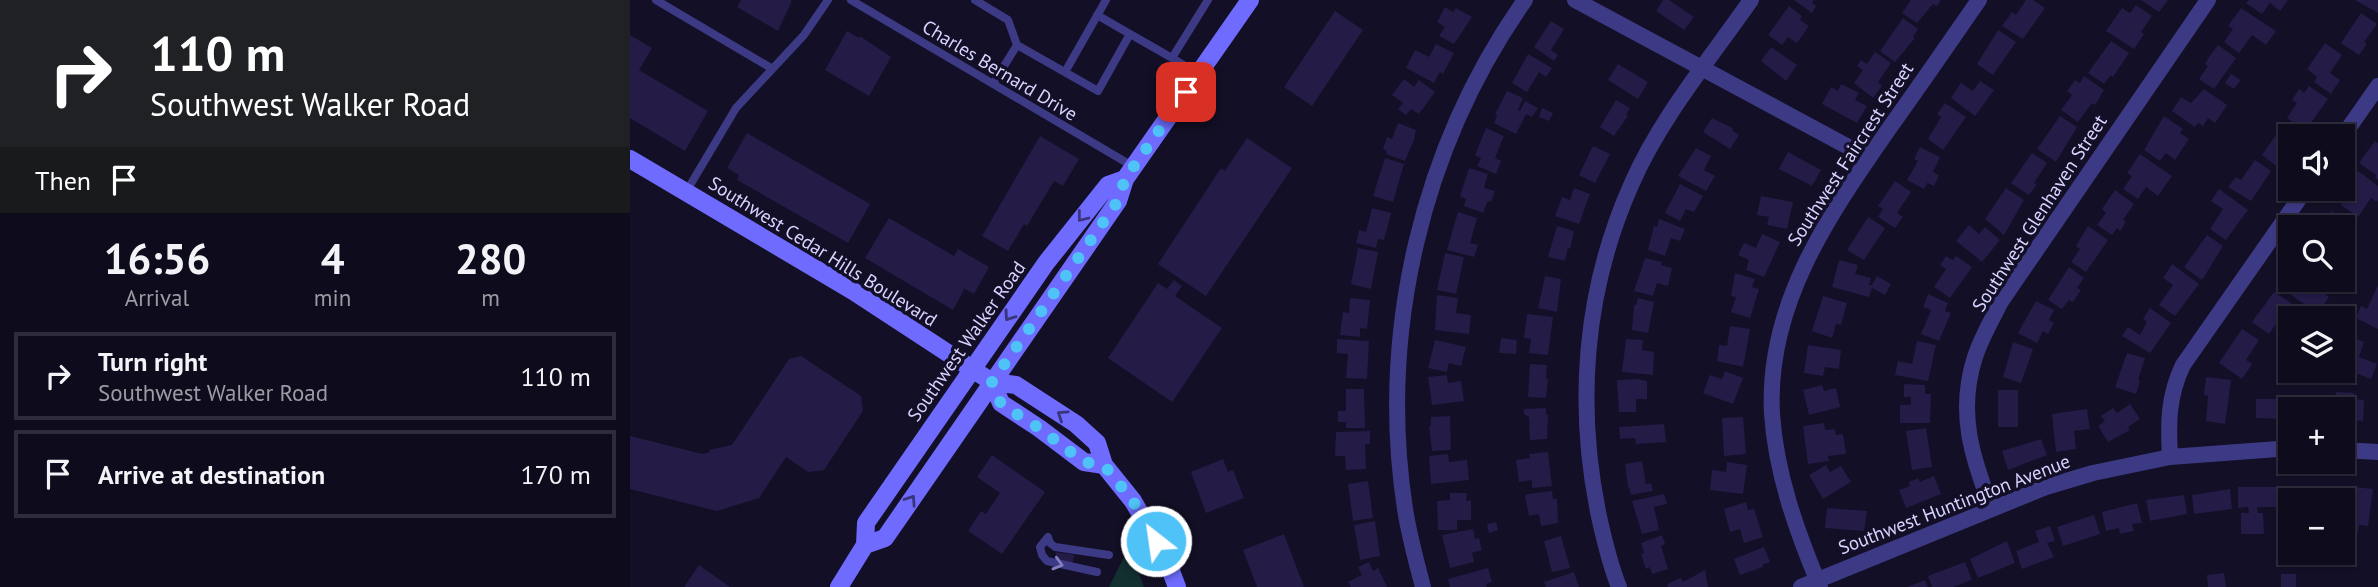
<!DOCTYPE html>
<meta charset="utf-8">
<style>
:root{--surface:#0e0b1c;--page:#171425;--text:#f1f3f6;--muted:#9b9ba3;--line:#2e2b3b}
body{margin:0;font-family:"PT Sans",sans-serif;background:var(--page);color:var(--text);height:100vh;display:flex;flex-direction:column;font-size:26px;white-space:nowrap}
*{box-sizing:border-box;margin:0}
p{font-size:23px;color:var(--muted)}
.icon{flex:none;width:38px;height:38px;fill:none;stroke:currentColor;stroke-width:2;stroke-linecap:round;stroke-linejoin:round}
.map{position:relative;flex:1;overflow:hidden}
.panel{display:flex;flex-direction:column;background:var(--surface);width:630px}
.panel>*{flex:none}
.hud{background:#202124;color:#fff;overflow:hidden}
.buttons{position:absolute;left:1648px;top:124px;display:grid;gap:14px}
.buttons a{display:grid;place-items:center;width:77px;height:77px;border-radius:0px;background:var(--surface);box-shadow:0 2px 5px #0004,0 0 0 2px var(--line);font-size:35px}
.pin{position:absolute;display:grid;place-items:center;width:60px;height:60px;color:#fff;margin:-30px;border-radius:14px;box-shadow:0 4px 10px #0006}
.me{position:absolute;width:77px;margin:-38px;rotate:330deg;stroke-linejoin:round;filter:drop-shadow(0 0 5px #0008)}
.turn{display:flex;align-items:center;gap:24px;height:147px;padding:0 35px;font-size:32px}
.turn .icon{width:91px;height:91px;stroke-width:2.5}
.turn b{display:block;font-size:49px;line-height:60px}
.then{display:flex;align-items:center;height:66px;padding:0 35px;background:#0003;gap:14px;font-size:26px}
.eta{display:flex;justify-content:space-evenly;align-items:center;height:119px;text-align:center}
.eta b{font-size:42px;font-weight:800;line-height:49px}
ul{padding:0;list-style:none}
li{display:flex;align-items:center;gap:21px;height:88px;margin:0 14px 10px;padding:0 21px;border:4px solid var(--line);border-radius:0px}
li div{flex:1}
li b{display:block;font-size:26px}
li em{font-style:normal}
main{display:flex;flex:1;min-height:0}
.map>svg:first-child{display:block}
.green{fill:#12302f}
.building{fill:#241b47}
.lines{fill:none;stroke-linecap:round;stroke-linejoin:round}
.service{stroke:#3d3a85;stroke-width:8}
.minor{stroke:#3d3a85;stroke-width:16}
.secondary{stroke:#6f6bff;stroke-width:18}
.oneway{stroke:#38347d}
.oneway2{stroke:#837fbc}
.route{stroke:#4fc3f7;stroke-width:12;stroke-dasharray:0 21.6}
.labels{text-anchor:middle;stroke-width:7;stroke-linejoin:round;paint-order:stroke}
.street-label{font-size:19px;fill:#d9d4ff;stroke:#130f26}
</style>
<main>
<section class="panel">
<div class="hud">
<div class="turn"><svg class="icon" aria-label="right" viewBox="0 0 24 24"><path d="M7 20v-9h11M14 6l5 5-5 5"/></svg><div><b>110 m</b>Southwest Walker Road</div></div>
<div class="then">Then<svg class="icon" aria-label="arrive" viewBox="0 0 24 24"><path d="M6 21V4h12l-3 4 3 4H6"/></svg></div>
</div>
<div class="eta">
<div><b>16:56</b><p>Arrival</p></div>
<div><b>4</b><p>min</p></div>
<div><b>280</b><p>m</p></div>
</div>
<ul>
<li><svg class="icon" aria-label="right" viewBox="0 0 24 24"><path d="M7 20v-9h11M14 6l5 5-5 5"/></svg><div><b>Turn right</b><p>Southwest Walker Road</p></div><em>110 m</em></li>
<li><svg class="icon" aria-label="arrive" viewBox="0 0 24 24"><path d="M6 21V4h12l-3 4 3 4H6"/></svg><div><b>Arrive at destination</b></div><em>170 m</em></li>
</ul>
</section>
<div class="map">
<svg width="1748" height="587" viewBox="0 0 1748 587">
<rect width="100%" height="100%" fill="#130f26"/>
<!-- green -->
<path class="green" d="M499 547 514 587H479Z"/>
<!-- building -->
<path class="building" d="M111 0H160L162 1 148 31 107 7Z
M1033 0H1039L1064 17 1054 30 1026 11Z
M1164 0H1184L1182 3 1186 6 1182 13Z
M1281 0H1311L1307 6 1303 4 1287 23 1272 13Z
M1396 0H1403L1415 8 1393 39 1372 26 1382 12 1386 15Z
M1511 0H1538L1529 12Z
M1619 0H1658L1650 11 1640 3 1632 14 1616 3Z
M1725 0H1748V13Z
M1506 5 1522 16 1511 32 1514 34 1504 49 1476 31 1492 8 1500 13Z
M1159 6 1172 16 1170 20 1179 26 1167 43 1158 37 1152 45 1138 35Z
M815 7 823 12 826 8 842 17 824 44 809 36 815 27 807 22Z
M1611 8 1646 31 1636 45 1622 35 1609 53 1594 42 1603 29 1598 26Z
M705 11 733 30 682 106 654 87Z
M1731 13 1747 24 1734 42 1737 44 1729 55 1711 43Z
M1273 18 1288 29 1283 37 1285 38 1265 62 1250 51Z
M921 21 934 29 921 50 928 55 924 61 904 47Z
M1368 30 1386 42 1363 75 1347 64Z
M217 31 229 38 230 36 261 57 239 96 195 70Z
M0 35 22 48 9 70 78 111 55 151 0 118Z
M1481 41 1499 53 1483 77 1481 75 1474 84 1458 73Z
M1695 43 1712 55 1700 73 1710 80 1701 94 1684 82 1687 77 1677 69Z
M806 44 824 53 813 74 810 72 804 83 776 68 785 50 799 57Z
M1588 45 1606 58 1584 89 1569 79 1578 66 1575 64 1579 57Z
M1141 47 1167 65 1156 81 1131 61Z
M1245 52 1261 63 1248 82 1252 86 1243 98 1224 83 1233 70 1227 66 1231 60 1237 64Z
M898 54 922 68 916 77 909 72 897 92 882 83Z
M988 64 1018 82 1008 99 978 80Z
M1601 74 1611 80 1604 89 1595 83Z
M1454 76 1474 90 1465 105 1462 103 1448 122 1431 110 1442 95 1437 91 1445 80 1450 83Z
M774 79 784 87 789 80 805 92 789 114 781 109 776 115 768 109 773 103 762 95Z
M1350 81 1364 90 1345 116 1321 98 1331 83 1343 91Z
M1211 84 1229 93 1225 100 1237 106 1227 123 1192 104 1201 87 1208 91Z
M1679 86 1698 99 1675 131 1657 118 1667 103 1662 100 1669 89 1674 93Z
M1574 89 1597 105 1585 123 1578 118 1573 126 1568 123 1565 127 1542 111 1551 97 1561 103Z
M877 91 893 98 888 110 890 111 895 101 908 108 902 117 896 114 886 134 864 123 867 116 865 114Z
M986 100 1000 108 996 115 998 116 984 136 970 127Z
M1315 103 1336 117 1313 150 1298 139 1311 117 1307 114Z
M912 108 923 113 919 121 909 117Z
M1430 116 1447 127 1426 162 1407 149Z
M1534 116 1553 129 1550 133 1559 139 1545 160 1536 153 1530 161 1514 150Z
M1082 118 1103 128 1102 130 1109 135 1100 149 1073 132Z
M768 123 786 130 784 140 775 161 756 154 757 151 753 149 757 137 762 139Z
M1653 125 1670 136H1661V149L1649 168 1632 155Z
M856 128 874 136 865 158 871 161 866 174 847 166 851 158 845 155Z
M117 133 240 204 218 243 107 180 109 175 97 168Z
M410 136 449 159 433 186 424 181 397 226 394 224 378 251 352 236Z
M617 138 662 168 576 296 528 264 591 168 595 171Z
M1745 141 1748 143V180L1745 177 1746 175 1729 163Z
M963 146 980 154 965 183 949 175Z
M1290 147 1310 157 1303 172 1309 175 1304 186 1297 183 1294 189 1277 180 1288 161 1284 159Z
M1066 148 1081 156 1074 170 1085 176 1076 191 1048 176Z
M1158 152 1191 170 1182 186 1149 169Z
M1402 153 1417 163 1404 183 1407 184 1399 195 1381 183Z
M1510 154 1542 176 1528 196 1516 187 1508 199 1493 189 1502 176 1497 173Z
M755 158 774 164 763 202 743 196Z
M1625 160 1641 171 1621 201 1598 187 1606 177 1611 180Z
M839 168 858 174 854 188 865 191 861 202 858 201 853 213 834 206 836 199 830 196Z
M1728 171 1748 186V200L1747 202 1741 198 1728 217 1711 205 1726 184 1721 180Z
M1265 181 1281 192 1267 213 1273 217 1265 228 1248 217 1253 209 1248 206Z
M1050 184 1073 196 1064 212 1056 209 1050 221 1035 213Z
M944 188 960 194 949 224 925 216 932 197 940 200Z
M1376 188 1394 200 1374 235 1355 219Z
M1589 189 1618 210 1596 240 1580 229 1593 209 1581 201Z
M1485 190 1504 204 1493 220 1496 222 1490 231 1487 228 1482 235 1467 225 1476 213 1472 209Z
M1131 196 1163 202 1157 229 1137 225 1139 217 1127 215Z
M742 208 761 213 754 240 748 239 746 248 726 243 729 230 736 232Z
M1701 211 1717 222 1713 228H1688Z
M828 212 847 218 840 243 848 245 844 257 817 250Z
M1238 217 1255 228 1234 260 1217 250Z
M259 218 324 256 328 249 359 267 344 294 333 288 334 290 323 310 235 258Z
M1029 219 1055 229 1050 241 1041 238 1035 256 1018 250 1024 226 1027 227Z
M1339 225 1349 234 1355 227 1370 240 1352 262 1326 241Z
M927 226 944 231 940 249 938 248 935 261 918 257Z
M1458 226 1478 240 1456 272 1441 262 1450 249 1446 246 1450 239Z
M1132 234 1150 242 1134 277 1116 270 1119 260 1108 255 1114 243 1126 248Z
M1577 235 1593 246 1572 280 1554 267Z
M728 248 748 252 741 289 721 284Z
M815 253 834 257 826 294 807 290Z
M1316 256 1323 260 1326 256 1342 267 1320 298 1304 287 1316 269 1310 265Z
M1015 258 1032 262 1031 265 1042 268 1038 286 1027 283 1023 296 1004 291Z
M1209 260 1228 265 1225 274 1241 278 1239 285H1242L1247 276 1261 284 1255 295 1242 288 1239 297 1202 287Z
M1542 264 1569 284 1545 316 1529 305 1543 285 1533 278Z
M1439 267 1454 278 1447 288 1451 290 1443 302 1439 300 1432 309 1418 300Z
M1661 268V280H1680L1678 283 1699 297 1688 313 1661 295 1663 291 1651 282Z
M1105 273 1125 279 1122 287 1129 289 1120 318 1101 312 1106 297 1101 296Z
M915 276 931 279 927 312 908 308Z
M544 280 552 286 545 296 592 328 542 402 478 358 528 283 537 289Z
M1748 285V329L1726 318 1731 306 1737 309Z
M1644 292 1661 303 1639 334 1622 322Z
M1298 294 1318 303 1315 311 1321 313 1309 341 1291 334 1301 310 1293 307Z
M807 295 828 298 826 313 841 315 839 334 805 330Z
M1193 296 1217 303 1211 325 1206 324 1202 338 1182 331Z
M720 298 740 300 737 329 730 328V337L710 335 713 312 719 313Z
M1008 298 1024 302 1018 333 1002 330 1004 305H1006Z
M1406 301 1424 310 1419 320 1424 323 1418 334 1413 331 1407 343 1388 333Z
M1520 308 1541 323 1520 353 1492 336 1498 327 1510 335 1517 322 1513 319Z
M897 314 923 317 918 355 899 353 901 339 894 338Z
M1100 326 1120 329 1113 367 1087 361 1089 345 1097 346Z
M1612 329 1629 340 1616 360 1622 364 1612 379 1589 363Z
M1716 335 1734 342 1729 357 1747 364 1741 379 1713 368V343Z
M871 338 887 340 886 354 869 353Z
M707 339 739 341 737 379 716 378 718 354 707 353Z
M996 339 1013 340 1012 350 1024 352 1023 375 992 372Z
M805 340 836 347 831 366 819 363 817 372 798 368Z
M1287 341 1306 345 1298 381 1265 375 1268 361 1282 364Z
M1383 342 1403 349 1391 383 1373 377Z
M1178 345 1211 350 1209 369 1195 367 1193 376 1174 373Z
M1497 353 1515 358 1508 380 1510 381 1506 394 1485 387Z
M171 356 231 396 233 411 194 470 178 472 156 457 129 498 87 511 0 489V436L72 454 80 452 79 450 102 445 159 359Z
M900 364 917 365 916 379H918L916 398 898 397Z
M1095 371 1113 378 1103 404 1073 393 1080 375 1092 379Z
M817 375 818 383 831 381 834 401 802 405 798 377Z
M1576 377 1601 380 1595 424 1576 421 1578 396 1574 395Z
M1007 379 1017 381V399H1006V412H989L987 380Z
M1274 384 1295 385V394H1301L1300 423H1270V405H1281V397H1274Z
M1192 385 1194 391 1206 388 1210 407 1179 415 1173 390Z
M716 389H734L735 428H716V422H708V411H716Z
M1368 390H1388V427H1368Z
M1706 392 1724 393 1723 399 1734 400 1733 421 1713 420V410H1692L1693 397 1705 398Z
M1626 399H1678V410H1661V419L1626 418Z
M1500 404 1510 419 1498 427 1500 430 1478 442 1468 426 1475 421 1471 416 1483 408 1487 413Z
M916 408V415H918L917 439 900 440 899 417 894 414V409Z
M1457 409 1460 429 1444 431 1446 449 1426 452 1422 414Z
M820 416 821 450 802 451 799 426H801V417Z
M1113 417 1116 454 1094 456 1092 418Z
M1194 423 1195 430 1205 429 1206 435 1213 434 1216 454 1198 456 1199 461 1178 464 1173 426Z
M1034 424 1036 442 1006 444 1005 438 990 439 989 427Z
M1296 428 1302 467 1282 470 1276 431Z
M740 431V444H735L736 469 716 470 715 456H705L706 432Z
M1411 439 1417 455 1378 470 1372 451Z
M918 452 922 486 902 488V480L889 482 886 460 900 458 899 454Z
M818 454 819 462 837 460 839 480 801 484 799 456Z
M362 455 415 492 372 554 338 531 351 511 356 514 370 493 347 477Z
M593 459 598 472 603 470 614 498 576 513 561 472Z
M1012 461 1016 484 1021 483 1023 491 1001 495 999 487H998L995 464Z
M1097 462 1117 465 1113 494 1080 490 1082 470 1096 472Z
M1196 465 1200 472 1211 466 1221 482 1193 499 1179 475Z
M1304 476 1311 494 1276 508 1269 490 1280 486 1279 482 1288 478 1290 482Z
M738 481 743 518 723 521 718 484Z
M1608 487H1648V507H1627L1628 513H1633L1634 534H1611V513H1619L1618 507 1608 508Z
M1724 487 1743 489 1738 526 1729 525 1728 534 1713 532V502L1722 503Z
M1657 488 1687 489 1686 500H1661V520L1653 519Z
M1600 489 1602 509 1564 514 1562 495Z
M922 491 923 499H927L928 523 911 526 909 514 899 516 895 496 898 494Z
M820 493H837L836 501 841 500V520H827V530H808L807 501 820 500Z
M1034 494 1037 504 1024 507 1029 530 1012 534 1002 501Z
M1554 495 1557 514 1520 521 1516 500Z
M1116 502 1118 510 1124 509 1133 537 1114 543 1110 529 1100 532 1094 509Z
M1507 503 1512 523 1502 524 1504 531 1490 534 1489 528 1476 531 1472 512Z
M1197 508 1237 511 1234 531 1195 528Z
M1464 515 1470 534 1433 546 1427 527Z
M745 521 750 556 730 560 724 525Z
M866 522 868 530 859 533 857 524Z
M1420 526 1425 541 1417 543 1424 557 1392 569 1386 551 1409 542 1405 531Z
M843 529 845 539 849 538 852 550 842 553 844 562 820 568 812 535Z
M654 534 674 587H627L613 550Z
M1032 535 1035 544 1031 546 1038 569 1022 574 1020 567 1016 569 1011 554 1014 553 1011 543Z
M931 536 940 568 922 572 914 541Z
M1377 541 1385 563 1348 578 1340 559Z
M1134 547 1140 562 1132 565 1133 567 1110 575 1104 559Z
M426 552 444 555 443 564 425 561Z
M739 562 743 571 748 568 757 587H721L718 582 732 575 728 567Z
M1335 562 1342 580 1323 587H1302L1298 576Z
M69 565 100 587H54Z
M858 568 862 582 856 584 857 587H820L818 579Z
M1075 570 1078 587H1038L1037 584 1051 578 1053 582Z
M944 572 949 587H916L914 582Z
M1594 573 1596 587H1578L1577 575Z
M1651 574H1666V587H1651Z
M1295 580 1298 587H1277Z"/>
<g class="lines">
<!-- service -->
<path class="service" d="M26 0 141 68
M221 0 504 167
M345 0 378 20 387 45 468 91 500 34 542 58 578 0
M467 15 500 34
M542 58 568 74
M435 72 476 0
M363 84 387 45
M56 192 106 108 174 35 198 0
M467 572 417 561 412 555 410 547 418 537 420 543 425 547 479 555"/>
<!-- minor -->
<path class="minor" d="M945 0 1239 158
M1713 136 1748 86
M1713 450 1748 452
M1540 457C1538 424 1538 396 1553 365L1676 189
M1362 509C1342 458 1327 412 1345 357 1351 338 1362 320 1370 303L1578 0
M793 587C786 561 779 535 775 509 748 332 792 146 895 0
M989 587C980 565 975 543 970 521 945 406 954 290 1002 183 1031 117 1080 59 1121 0
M1171 587 1416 487 1463 473 1540 457 1661 448
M1190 587C1167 532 1146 474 1142 414 1136 305 1199 215 1258 130 1289 87 1319 43 1349 0"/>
<!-- secondary -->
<path class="secondary" d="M0 159 223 291 362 382 386 385 446 424 467 443 474 465 503 501 536 558 547 587
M362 382 371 403 409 428 454 462 474 465
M235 545 255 538 488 201 495 179 620 0
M209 587 235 545 236 523 416 263 478 185 495 179"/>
</g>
<!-- one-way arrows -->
<defs><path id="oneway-chevron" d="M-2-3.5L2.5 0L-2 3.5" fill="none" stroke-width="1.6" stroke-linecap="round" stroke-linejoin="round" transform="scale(1.75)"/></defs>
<g class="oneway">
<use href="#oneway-chevron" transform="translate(452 217) rotate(128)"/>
<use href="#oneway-chevron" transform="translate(379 316) rotate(125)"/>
<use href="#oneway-chevron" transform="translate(432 415) rotate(-146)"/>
<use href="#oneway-chevron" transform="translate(281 500) rotate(-56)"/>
</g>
<use class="oneway2" href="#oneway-chevron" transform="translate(428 564) rotate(16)"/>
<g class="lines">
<!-- route -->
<path class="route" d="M526 541 503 501 474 465 454 462 409 428 371 404 362 382 488 201 495 179 556 92"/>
</g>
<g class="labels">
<!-- street labels -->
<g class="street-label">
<text transform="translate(370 70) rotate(31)" y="7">Charles Bernard Drive</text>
<text transform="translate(1220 154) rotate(-57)" y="7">Southwest Faircrest Street</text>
<text transform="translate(1409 213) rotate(-57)" y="7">Southwest Glenhaven Street</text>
<text transform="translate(193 251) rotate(32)" y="7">Southwest Cedar Hills Boulevard</text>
<text transform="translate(336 341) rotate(-55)" y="7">Southwest Walker Road</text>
<text transform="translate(1324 504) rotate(-21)" y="7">Southwest Huntington Avenue</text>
</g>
</g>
</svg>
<div class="buttons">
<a><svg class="icon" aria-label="sound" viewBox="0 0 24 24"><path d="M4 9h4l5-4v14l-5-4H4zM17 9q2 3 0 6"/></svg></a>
<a><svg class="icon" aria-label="search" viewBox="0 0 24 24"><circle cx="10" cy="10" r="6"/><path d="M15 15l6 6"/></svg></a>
<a><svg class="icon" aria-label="layers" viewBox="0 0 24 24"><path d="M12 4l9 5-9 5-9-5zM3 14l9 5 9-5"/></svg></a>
<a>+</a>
<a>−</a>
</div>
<div class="pin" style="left:556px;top:92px;background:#d93025"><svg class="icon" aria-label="arrive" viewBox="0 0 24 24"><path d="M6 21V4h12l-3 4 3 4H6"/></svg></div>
<svg class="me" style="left:526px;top:541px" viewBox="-20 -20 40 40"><circle r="17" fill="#4fc3f7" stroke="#fff" stroke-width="3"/><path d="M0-11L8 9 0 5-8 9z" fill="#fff"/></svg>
</div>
</main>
